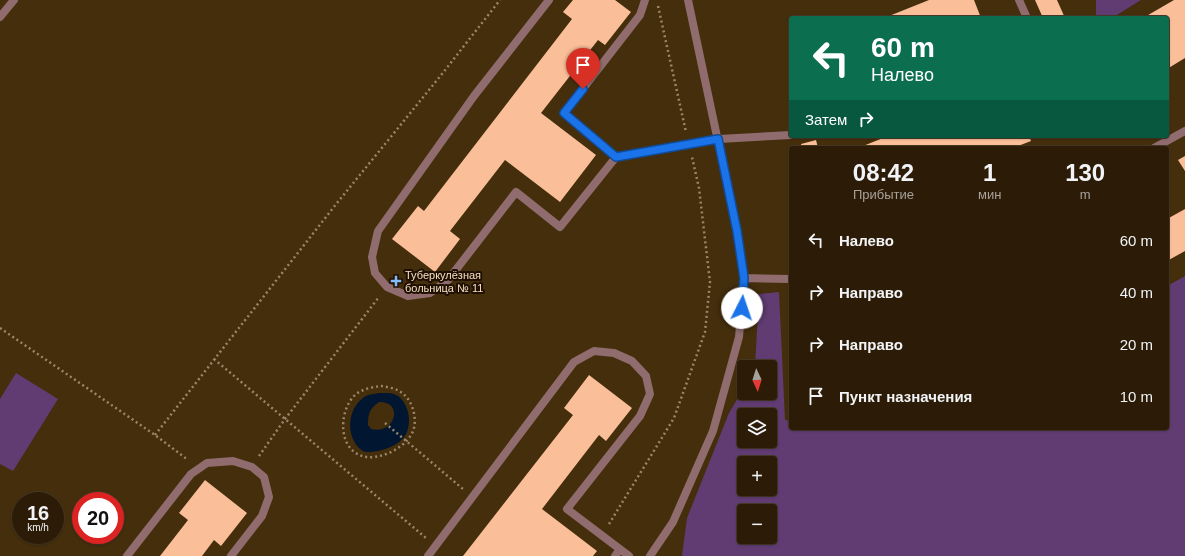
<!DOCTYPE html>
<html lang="ru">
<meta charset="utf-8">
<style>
:root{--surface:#2c1c07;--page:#342511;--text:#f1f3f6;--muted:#a6a19b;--line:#483a28}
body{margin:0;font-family:Helvetica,sans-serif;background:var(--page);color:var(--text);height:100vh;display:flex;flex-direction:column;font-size:15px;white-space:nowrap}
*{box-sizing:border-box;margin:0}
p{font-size:13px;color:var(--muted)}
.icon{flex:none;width:22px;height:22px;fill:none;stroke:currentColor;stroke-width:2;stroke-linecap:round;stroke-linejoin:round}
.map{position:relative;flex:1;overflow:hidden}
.drawer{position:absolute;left:789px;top:146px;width:380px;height:284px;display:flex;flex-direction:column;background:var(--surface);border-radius:4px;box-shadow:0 1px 3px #0004,0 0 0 1px var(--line)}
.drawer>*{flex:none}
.hud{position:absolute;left:789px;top:16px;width:380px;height:122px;border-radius:4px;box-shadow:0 1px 3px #0004,0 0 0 1px var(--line);background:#0b6e4f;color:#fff;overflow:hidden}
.needle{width:26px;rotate:176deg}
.controls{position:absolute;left:737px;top:360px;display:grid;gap:8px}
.controls a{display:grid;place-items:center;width:40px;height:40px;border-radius:4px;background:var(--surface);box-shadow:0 1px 3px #0004,0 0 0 1px var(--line);font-size:20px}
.speed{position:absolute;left:12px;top:492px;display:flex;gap:8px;font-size:20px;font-weight:700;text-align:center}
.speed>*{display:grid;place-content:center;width:52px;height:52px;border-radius:50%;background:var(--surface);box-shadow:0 1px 3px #0004,0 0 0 1px var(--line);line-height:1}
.speed small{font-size:10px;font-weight:400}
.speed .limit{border:6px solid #d22;background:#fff;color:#111}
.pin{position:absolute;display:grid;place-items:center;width:34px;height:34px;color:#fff;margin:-41px -17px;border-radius:50% 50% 50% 0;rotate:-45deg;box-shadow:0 0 4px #0007}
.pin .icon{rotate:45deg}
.me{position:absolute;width:44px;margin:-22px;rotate:4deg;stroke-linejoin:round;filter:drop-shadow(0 0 3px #0008)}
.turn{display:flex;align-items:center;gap:14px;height:84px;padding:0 16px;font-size:18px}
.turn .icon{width:52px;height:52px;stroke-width:2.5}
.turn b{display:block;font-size:28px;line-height:34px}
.then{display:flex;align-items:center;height:38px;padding:0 16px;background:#0003;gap:8px;font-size:15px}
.eta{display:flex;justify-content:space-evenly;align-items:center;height:68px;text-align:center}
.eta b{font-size:24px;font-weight:700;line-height:28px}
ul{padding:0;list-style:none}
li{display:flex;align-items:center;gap:12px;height:52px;padding:0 16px}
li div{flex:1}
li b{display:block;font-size:15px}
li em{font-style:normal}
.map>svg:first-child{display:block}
.built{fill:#442e0c;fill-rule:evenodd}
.green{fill:#603c72;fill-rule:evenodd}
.water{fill:#011631;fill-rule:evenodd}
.building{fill:#fabe98}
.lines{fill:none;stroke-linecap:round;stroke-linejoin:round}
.path{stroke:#9b866a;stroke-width:2.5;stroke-dasharray:2 3;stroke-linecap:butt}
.lane{stroke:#906c6f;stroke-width:8}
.route-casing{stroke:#114b97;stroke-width:10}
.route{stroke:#1a73e8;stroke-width:7}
.poi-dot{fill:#86bbfb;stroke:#1e0f00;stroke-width:1.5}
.labels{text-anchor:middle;stroke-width:4;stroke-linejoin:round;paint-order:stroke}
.poi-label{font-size:11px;fill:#f6e0c5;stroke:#1e0f00;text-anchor:start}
</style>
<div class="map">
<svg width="1185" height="556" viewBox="0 0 1185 556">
<rect width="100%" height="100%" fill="#3a2609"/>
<!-- built -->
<path class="built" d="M0 0H1096V18H791V136H1167V18H1112L1141 0H1185V276L1167 286V148H791V428L770 463H744V537L737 556H0ZM744 367H770V393H744ZM744 415H770V441H744ZM21 501H55V535H21ZM81 501H115V535H81Z"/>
<!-- green -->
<path class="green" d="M1096 0H1141L1112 18H1096Z
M1185 276V556H682L687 518 729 413 744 388V393H770V367H755L759 294 779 292 785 420 791 421V428H1167V286ZM744 415H770V441H744ZM744 463H770V489H744ZM744 511H770V537H744Z
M16 373 58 399 13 471 0 464V399Z"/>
<!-- water -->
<path class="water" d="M380 393C386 393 392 392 398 396 409 404 412 423 406 434 400 446 380 452 368 452 364 452 361 450 358 447 346 433 348 409 363 398 367 394 374 394 380 393ZM379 402C404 401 396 435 371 429L368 425C368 414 369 409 379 402Z"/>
<!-- building -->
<path class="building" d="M573 0H615L631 12 605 45 598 40 541 113 596 155 560 202 505 160 450 231 460 239 435 272 392 239 418 206 424 211 572 19 563 12Z
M929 0H974L981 18H884Z
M1035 0H1057L1065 18H1043Z
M1174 0H1185V58L1167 69V18H1143Z
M888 136H1029L1031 141 1013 148H858Z
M816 140 818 148H802L801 144Z
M1185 156V171L1178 160Z
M1185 209V251L1167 261V219Z
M589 375 632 408 606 441 599 435 542 509 597 551 593 556H463L573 415 564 408Z
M205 480 247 513 221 546 214 540 202 556H160L188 520 179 513Z"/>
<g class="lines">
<!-- path -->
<path class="path" d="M658 6 686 132
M0 328 155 435 188 460
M214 359 426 538
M381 386C387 387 394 388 399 391 411 397 417 415 414 428 410 445 384 459 367 457 337 453 338 411 355 395 362 389 372 387 381 386Z
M385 423 463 489
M155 435 337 203 442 74 500 0
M259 456 285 419 379 297
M609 524 674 418 705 332 710 282 699 188 692 157"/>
<!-- lane -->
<path class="lane" d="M549 0 474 96 378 231 372 257 375 273 387 287 408 296 430 293 448 280 516 192 560 227 616 157 719 139 791 135
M1019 0 1027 18
M0 17 14 0
M1154 148 1185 131
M616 157 564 113 640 15 645 0
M744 278 791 279
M127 556 191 474 207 463 233 461 252 467 264 477 269 497 262 516 231 556
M428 556 574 362 594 351 614 353 632 361 646 376 650 394 640 416 567 509 629 556
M615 556 620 549
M650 556 673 522 713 431 739 337 744 278 737 231 688 0"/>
</g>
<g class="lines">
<defs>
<path id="route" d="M583 89 564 113 616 157 718 139 737 231 744 278 742 308"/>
</defs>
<!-- route casing -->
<use href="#route" class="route-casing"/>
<!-- route -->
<use href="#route" class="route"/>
</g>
<!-- markers -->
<path class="poi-dot" d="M394 275h4v4h4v4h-4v4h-4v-4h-4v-4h4z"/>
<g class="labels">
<!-- poi labels -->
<g class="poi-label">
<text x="405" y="279">Туберкулёзная<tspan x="405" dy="13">больница № 11</tspan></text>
</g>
</g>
</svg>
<div class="controls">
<a><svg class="needle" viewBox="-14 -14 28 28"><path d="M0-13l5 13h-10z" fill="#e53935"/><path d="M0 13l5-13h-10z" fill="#a6a19b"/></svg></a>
<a><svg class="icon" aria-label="layers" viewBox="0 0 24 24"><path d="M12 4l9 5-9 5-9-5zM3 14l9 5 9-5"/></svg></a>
<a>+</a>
<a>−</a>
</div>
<div class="speed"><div>16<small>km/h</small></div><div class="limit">20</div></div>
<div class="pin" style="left:583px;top:89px;background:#d93025"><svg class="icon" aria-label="arrive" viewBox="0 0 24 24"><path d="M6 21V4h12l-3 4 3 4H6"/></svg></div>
<svg class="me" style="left:742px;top:308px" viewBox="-20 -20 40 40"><circle r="19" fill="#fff"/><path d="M0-13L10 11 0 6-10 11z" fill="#1a73e8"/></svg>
<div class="hud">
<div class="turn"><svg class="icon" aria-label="left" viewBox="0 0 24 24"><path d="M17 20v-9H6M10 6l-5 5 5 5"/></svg><div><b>60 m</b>Налево</div></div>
<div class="then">Затем<svg class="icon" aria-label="right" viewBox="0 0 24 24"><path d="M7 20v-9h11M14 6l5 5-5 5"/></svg></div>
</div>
<section class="drawer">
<div class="eta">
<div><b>08:42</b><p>Прибытие</p></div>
<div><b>1</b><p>мин</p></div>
<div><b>130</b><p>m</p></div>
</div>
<ul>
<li><svg class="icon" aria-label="left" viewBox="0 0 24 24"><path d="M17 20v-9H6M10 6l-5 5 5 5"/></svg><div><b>Налево</b></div><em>60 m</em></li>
<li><svg class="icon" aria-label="right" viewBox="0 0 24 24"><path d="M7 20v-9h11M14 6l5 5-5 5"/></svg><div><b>Направо</b></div><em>40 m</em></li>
<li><svg class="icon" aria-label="right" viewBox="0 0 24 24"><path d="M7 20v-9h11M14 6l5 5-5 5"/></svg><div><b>Направо</b></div><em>20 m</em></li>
<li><svg class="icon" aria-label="arrive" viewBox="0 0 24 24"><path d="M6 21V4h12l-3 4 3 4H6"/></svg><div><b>Пункт назначения</b></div><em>10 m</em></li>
</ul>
</section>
</div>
